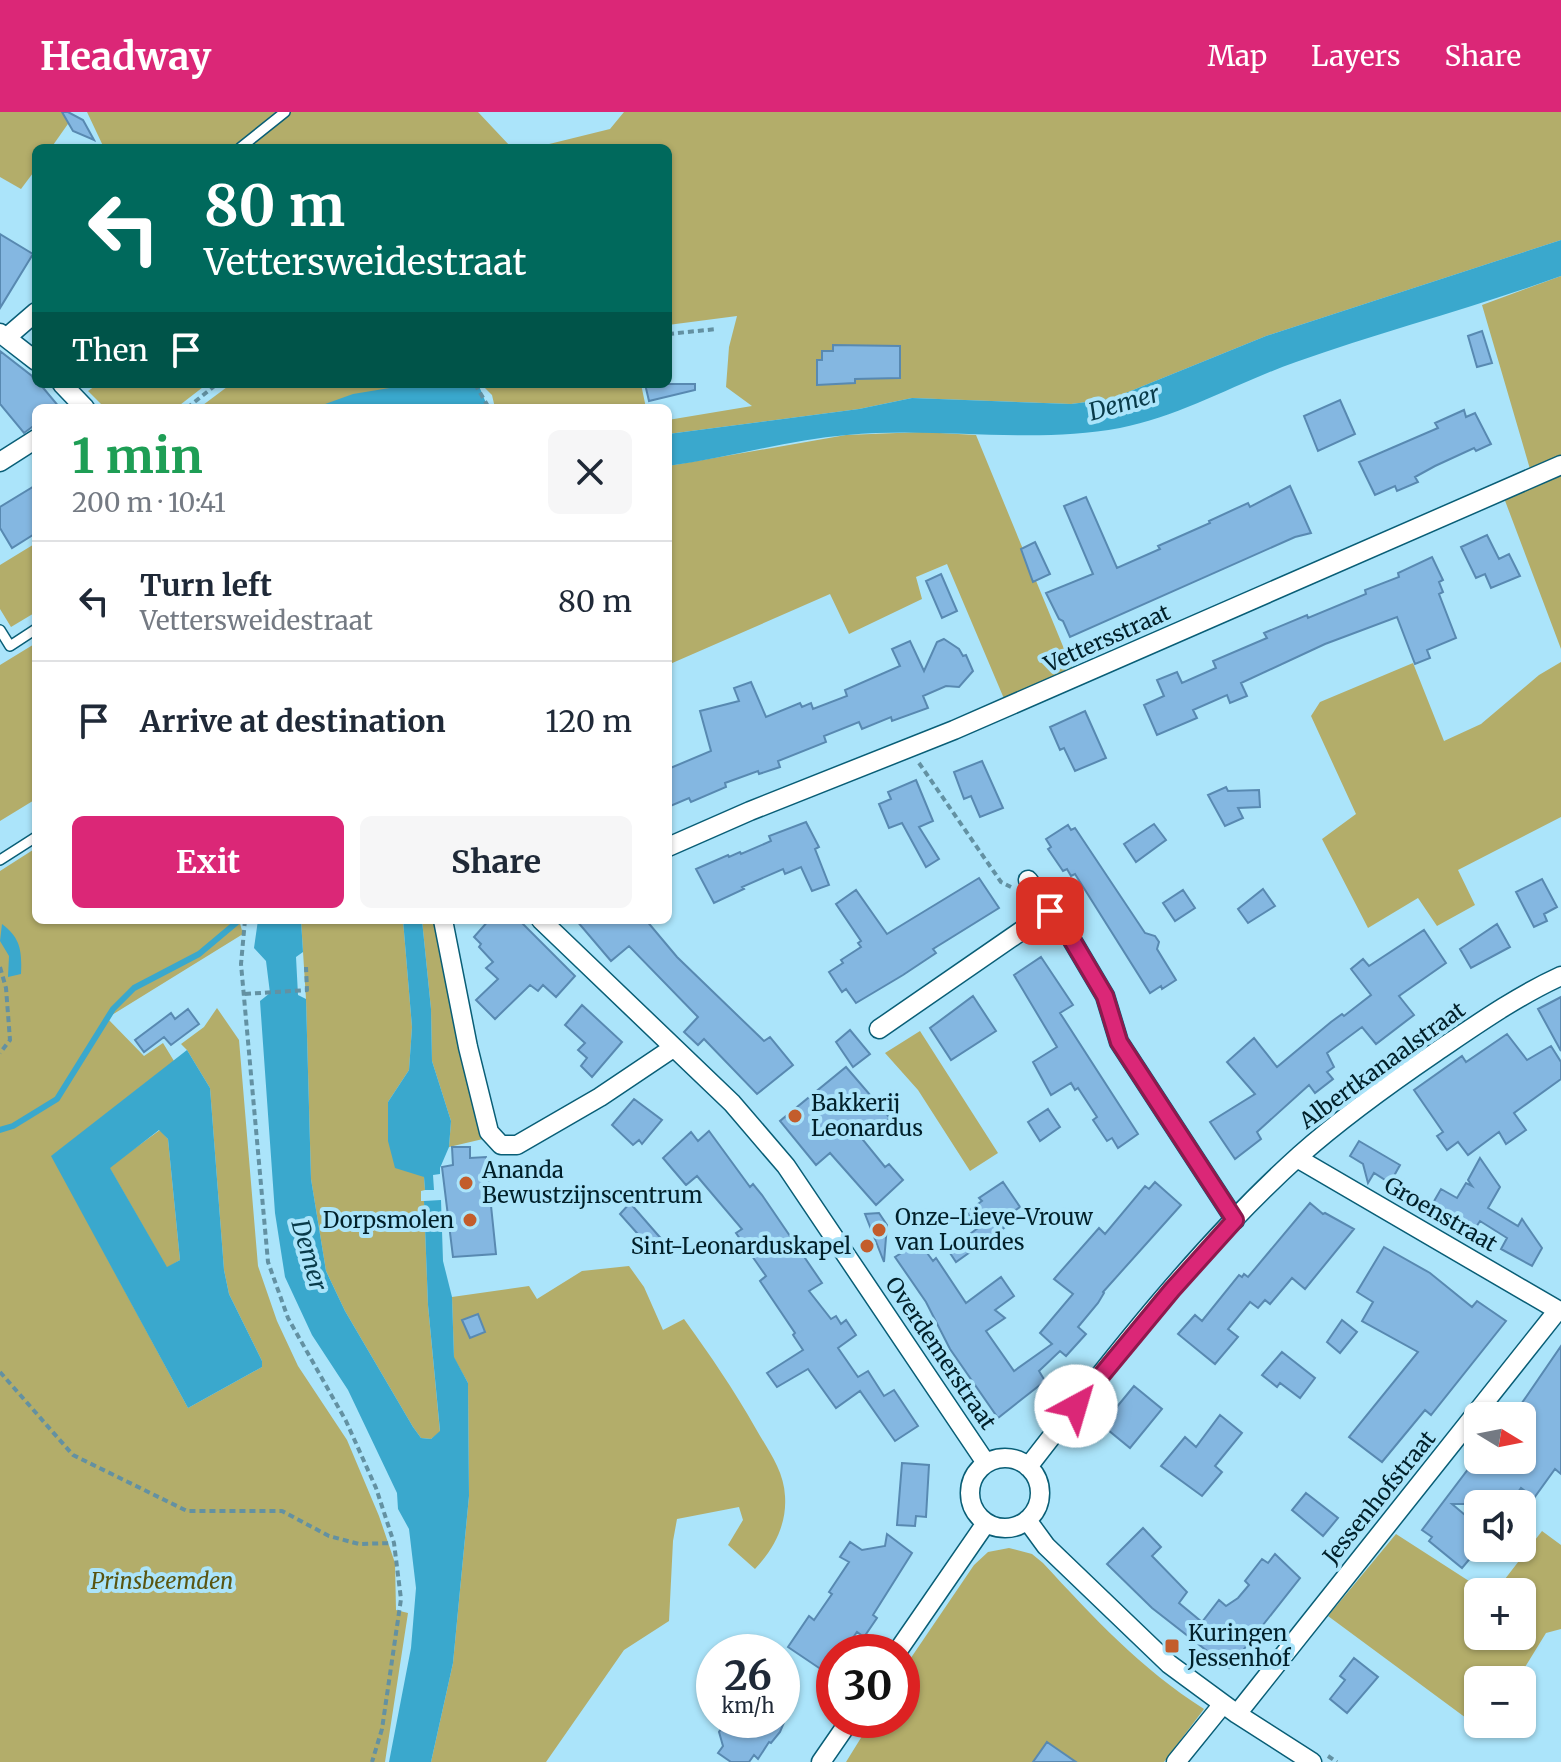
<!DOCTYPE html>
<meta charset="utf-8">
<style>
:root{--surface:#fff;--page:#f6f6f7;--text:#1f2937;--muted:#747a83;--line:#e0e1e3;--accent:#db2777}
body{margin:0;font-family:Merriweather,serif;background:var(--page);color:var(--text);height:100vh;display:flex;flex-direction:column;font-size:30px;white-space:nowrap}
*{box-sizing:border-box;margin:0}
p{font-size:26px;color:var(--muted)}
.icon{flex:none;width:44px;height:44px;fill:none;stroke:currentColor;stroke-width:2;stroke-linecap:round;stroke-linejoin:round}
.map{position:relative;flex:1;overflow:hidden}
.panel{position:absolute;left:32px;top:292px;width:640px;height:520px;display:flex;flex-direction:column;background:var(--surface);border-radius:12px;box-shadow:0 2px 6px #0004}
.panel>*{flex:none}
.hud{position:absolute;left:32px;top:32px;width:640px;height:244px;border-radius:12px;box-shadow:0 2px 6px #0004;background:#00695c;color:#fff;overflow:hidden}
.needle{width:52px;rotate:100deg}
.tools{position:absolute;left:1464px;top:1290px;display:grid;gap:16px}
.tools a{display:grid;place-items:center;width:72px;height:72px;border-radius:12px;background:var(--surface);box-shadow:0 2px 6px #0004;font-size:40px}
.speed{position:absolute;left:696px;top:1522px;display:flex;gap:16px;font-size:40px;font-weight:700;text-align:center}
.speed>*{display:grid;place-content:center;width:104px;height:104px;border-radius:50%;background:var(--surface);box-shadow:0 2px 6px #0004;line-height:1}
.speed small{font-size:20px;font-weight:400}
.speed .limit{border:12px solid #d22;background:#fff;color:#111}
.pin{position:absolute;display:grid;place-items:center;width:68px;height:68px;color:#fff;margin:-34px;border-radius:16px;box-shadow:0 4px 12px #0006}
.me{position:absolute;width:88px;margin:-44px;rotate:39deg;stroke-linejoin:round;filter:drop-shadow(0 0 6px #0008)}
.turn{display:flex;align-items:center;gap:28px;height:168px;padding:0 40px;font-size:36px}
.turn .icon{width:104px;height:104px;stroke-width:2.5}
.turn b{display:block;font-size:56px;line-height:68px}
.then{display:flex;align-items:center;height:76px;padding:0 40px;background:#0003;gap:16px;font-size:30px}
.round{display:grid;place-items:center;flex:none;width:84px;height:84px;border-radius:12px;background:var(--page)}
.headline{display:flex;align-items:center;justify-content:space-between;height:136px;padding:0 40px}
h1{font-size:48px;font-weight:700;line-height:60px;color:#1e9e55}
.button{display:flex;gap:16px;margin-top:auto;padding:16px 40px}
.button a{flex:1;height:92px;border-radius:12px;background:var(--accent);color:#fff;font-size:32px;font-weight:700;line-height:92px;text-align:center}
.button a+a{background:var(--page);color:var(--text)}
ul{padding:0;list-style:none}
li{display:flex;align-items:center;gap:24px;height:120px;padding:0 40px;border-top:2px solid var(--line)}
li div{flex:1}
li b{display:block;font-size:30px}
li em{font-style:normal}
header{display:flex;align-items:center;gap:48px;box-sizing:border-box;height:112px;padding:0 40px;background:var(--accent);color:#fff}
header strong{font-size:38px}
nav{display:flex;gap:44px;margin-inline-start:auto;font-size:28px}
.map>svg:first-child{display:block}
.green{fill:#b3ad6a}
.water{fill:#3aa8cd;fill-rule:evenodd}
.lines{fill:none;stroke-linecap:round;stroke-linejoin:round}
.stream{stroke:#3aa8cd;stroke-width:6}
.building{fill:#84b7e1;stroke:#5889b1;stroke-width:2}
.service-casing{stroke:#095e76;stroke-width:12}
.minor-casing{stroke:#095e76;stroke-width:21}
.path{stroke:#6391a2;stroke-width:4;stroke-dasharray:6 4;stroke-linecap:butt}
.service{stroke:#fff;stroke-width:9}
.minor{stroke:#fff;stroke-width:18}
.route-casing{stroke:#8e194d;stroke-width:20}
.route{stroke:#db2777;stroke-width:14}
.poi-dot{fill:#c35d2c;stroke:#abe4fa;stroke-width:3}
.labels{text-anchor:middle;stroke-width:8;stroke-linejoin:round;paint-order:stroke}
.street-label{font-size:22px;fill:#01202a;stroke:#abe4fa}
.poi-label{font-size:22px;fill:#01202a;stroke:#abe4fa;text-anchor:start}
.park-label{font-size:22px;font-style:italic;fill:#595410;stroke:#abe4fa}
.water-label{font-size:24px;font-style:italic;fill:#093b4a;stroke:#abe4fa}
</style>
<header>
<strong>Headway</strong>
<nav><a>Map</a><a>Layers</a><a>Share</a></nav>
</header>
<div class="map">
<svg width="1561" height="1650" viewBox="0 0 1561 1650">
<rect width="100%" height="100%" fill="#abe4fa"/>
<!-- green -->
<path class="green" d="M0 0H64L70 9 51 36H36V57L21 77 0 65Z
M87 0H478L512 36H104Z
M624 0H1561V128L1266 224 1111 287 1071 292 912 286 859 297 668 322V308L752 294 726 275 729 235 737 204 668 213V36H533L610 17Z
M1561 164V346L1530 357 1482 193Z
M98 272H207L176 296H105L88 279Z
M231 272H473L488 296H199Z
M481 272H641L646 296H495L492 283Z
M922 320 976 323 1074 561 1005 589 947 452 916 465 922 487 849 522 830 482 670 552 668 354 846 323Z
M1561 361V537L1504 386Z
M36 431V500L11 515 0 497V453Z
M36 531V687L0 709V553Z
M1561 550V705L1458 758 1475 793 1437 814 1418 786 1368 816 1322 727 1356 702 1311 604 1320 590 1413 551 1444 629 1481 612 1539 563Z
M36 736V808H239L243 822 107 906 144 944 163 931 174 949 52 1044 188 1296 262 1255V1249L229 1182 224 1158 210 976 187 938 181 932 204 915 217 896 239 928 258 1154 277 1209 298 1254 347 1328 379 1404 395 1451 396 1498 408 1501 385 1650H0V759Z
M301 808H403L412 915 409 958 388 990 424 1065 425 1078 421 1079V1089H424L428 1193 440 1320 431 1327 421 1326 413 1315 345 1199 326 1159 311 1067 306 887Z
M422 808H437L483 1027 449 1035 451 1009 432 949 431 897Z
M920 919 998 1041 970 1059 918 978 885 941Z
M160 1018 168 1027 180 1148 167 1156 109 1055Z
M629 1154 644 1175 663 1218 684 1207C710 1243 734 1278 756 1317 768 1338 784 1359 785 1384 787 1412 774 1437 755 1457L728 1433 743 1408 739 1395 677 1407 673 1429 669 1509 624 1538 546 1650H431L453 1551 469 1384 468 1271 454 1246 452 1185 529 1174 537 1187 582 1159Z
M1542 1419 1561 1433V1517L1546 1521 1517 1568H1478V1612H1490L1485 1620 1328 1504 1396 1422 1486 1480H1478V1524H1522V1480H1495Z
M1009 1436 1032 1442 1043 1451C1093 1505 1141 1557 1204 1597L1164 1650H846L872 1608H902V1559L974 1453 988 1440Z"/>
<!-- water -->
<path class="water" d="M1561 128V164C1473 196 1383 219 1296 250 1236 271 1182 304 1120 316 1029 333 938 314 847 323 787 328 728 346 668 354V322L859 297 912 286 1071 292 1111 287 1266 224Z
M414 272H473L479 274 488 296H314L353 282Z
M258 808H301L303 840 296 845 298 883 306 887 311 1067 326 1159 345 1199 413 1315 421 1326 431 1327 440 1319 428 1193 424 1089 441 1088 443 1149 452 1185 454 1245 468 1271 469 1384 453 1551 431 1650H389L411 1536 416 1476 409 1417 398 1397 397 1381 348 1278 312 1223 285 1165 275 1101 260 889 270 881 266 849 254 836Z
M403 808H422L431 897 432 949 451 1009 449 1035 440 1056V1062L433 1063 434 1078H425L424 1065 395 1056 388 1029V990L409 958 412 915Z
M2 812C21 826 22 840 21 862L8 865 9 844 0 829Z
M187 938 210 976 224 1158 229 1182 262 1249V1255L188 1296 51 1044ZM159 1018 168 1027 180 1148 167 1155 110 1056Z"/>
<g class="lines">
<!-- stream -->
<path class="stream" d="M0 1018 13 1014 57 987 113 897 134 876 199 842 236 811"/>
</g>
<!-- building -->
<path class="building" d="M62 0H68L83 8 94 28 73 19Z
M0 122 33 142 0 196Z
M1482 219 1492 251 1477 255 1468 224Z
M833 233 900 234V266L855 267V271L817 273V248H822V239H833Z
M0 239 32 264 36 272H40L60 296H36V312L24 321 0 292Z
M645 272H695V278L649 289Z
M1340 288 1355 322 1318 339 1304 304Z
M1464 298 1466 305 1475 301 1491 332 1476 339 1474 336 1435 354 1415 365 1418 370 1397 379 1395 374 1375 383 1359 350 1438 316 1435 311Z
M36 373V421L12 436 0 416V395Z
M1290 374 1311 421 1295 425 1070 525 1063 509 1059 507 1046 481 1093 462 1064 394 1086 385 1117 456 1160 437 1158 434 1210 411 1209 409 1248 391 1250 395Z
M1487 423 1499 447 1509 442 1520 464 1491 476 1485 462 1476 466 1461 435Z
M1035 430 1050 462 1033 470 1021 437Z
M1432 445 1443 468 1439 470 1443 480 1439 482 1456 526 1427 538 1430 546 1415 552 1397 505 1325 532 1241 571 1247 584 1230 591 1227 583 1193 598 1197 606 1157 623 1144 593 1164 584 1157 568 1177 560 1182 571 1216 556 1213 549 1267 526 1264 521 1307 503 1308 506 1366 482 1365 478 1399 465 1398 461Z
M941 462 957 499 942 506 926 469Z
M944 527 959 537 963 544 966 543 973 559 959 575 946 574 923 584 928 596 892 609 891 605 862 617 859 610 824 624 826 630 778 649 780 655 759 662 758 659 725 671 726 675 691 690 689 686 668 695V657L711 639 700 599 739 589 734 576 751 570 766 605 800 591 802 595 811 591 813 597 847 584 845 578 900 554 892 537 910 529 924 559 937 530Z
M1085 599 1106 646 1075 659 1064 636 1060 638 1050 615Z
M982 649 1003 696 980 705 971 684 964 687 954 660Z
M916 668 933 709 919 715 939 747 926 755 902 711 889 716 879 692 891 687 888 680Z
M1226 675 1228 679 1259 678 1260 695 1238 696 1243 706 1225 714 1208 683Z
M806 710 819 735 815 737 829 773 812 779 801 755 785 762 783 757 742 775 744 777 714 791 696 757 728 743 729 745 740 740 741 742 771 729 769 724Z
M1154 712 1166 728 1136 750 1124 732Z
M1068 713 1071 718 1075 716 1145 821 1155 824 1159 830 1157 837 1176 868 1162 877 1161 874 1150 881 1075 762 1071 764 1067 757 1063 759 1048 737 1051 735 1046 727Z
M979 766 999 796 933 837 936 841 903 863 856 891 846 877 842 880 829 860 843 851 841 848 861 835 858 831 861 829 836 792 856 778 887 822Z
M1542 767 1557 795 1544 802 1547 809 1534 815 1516 780Z
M1263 777 1275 794 1248 811 1238 797Z
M1183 778 1195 796 1175 809 1163 791Z
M489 808H519L575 864 556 885 543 873 538 879 530 873 495 907 476 888 498 867 486 856 493 850 479 835 481 832 474 825Z
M576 808H646L677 845 764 929 770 925 793 953 757 982 704 927 698 933 684 920 698 905 629 834 611 849Z
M1497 812 1510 835 1471 856 1460 837Z
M1424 818 1446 851 1399 884 1414 903 1376 932 1362 915 1327 941 1334 955 1327 960 1333 967 1315 981 1309 973 1257 1020 1261 1027 1235 1047 1210 1010 1255 982 1227 950 1254 926 1277 955 1331 910 1342 902 1344 904 1371 883 1351 857 1363 847 1369 854Z
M1041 845 1073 893 1060 901 1138 1022 1118 1036 1112 1026 1107 1029 1093 1008 1097 1005 1078 976 1075 978 1071 971 1051 983 1033 950 1057 935 1014 863Z
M973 884 996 919 951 948 930 916Z
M1561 885V939L1538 897Z
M582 893 622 930 592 965 581 954 587 946 578 938 585 931 565 913Z
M188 897 199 912 171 933 164 925 144 940 135 928 171 901 175 907Z
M850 918 870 942 853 955 836 930Z
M1507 922 1527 948 1551 934 1561 950V967L1514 1001 1526 1018 1506 1032 1499 1020 1468 1043 1458 1030 1447 1038 1437 1024 1443 1020 1414 978 1462 944 1466 950Z
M846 955 890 1006 863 1028 885 1055 889 1052 903 1068 876 1093 830 1041 816 1053 780 1009Z
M634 987 662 1008 642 1032 639 1028 633 1033 612 1013Z
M1048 997 1060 1015 1040 1029 1028 1010Z
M709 1019 750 1075 753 1072 762 1083 822 1171 809 1179 831 1207 836 1204 841 1212 846 1208 856 1223 838 1236 858 1265 868 1259 884 1284 894 1278 918 1314 895 1329 860 1279 836 1296 808 1257 777 1275 767 1261 803 1238 793 1223 795 1221 760 1169 766 1164 736 1121 742 1117 697 1064 686 1073 663 1046 691 1020 698 1029Z
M1359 1029 1400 1053 1390 1071 1374 1061 1368 1071 1363 1052 1350 1044Z
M452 1035H470V1046L486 1045 496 1142 453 1145 442 1055 453 1053Z
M1480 1046 1500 1075 1488 1096 1518 1114 1522 1107 1542 1136 1532 1154 1501 1137 1507 1126 1480 1109 1471 1123 1429 1098 1441 1077 1457 1086 1466 1071 1472 1074 1468 1068Z
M1003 1070 1020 1095 1000 1109 1004 1116 956 1150 948 1138 978 1116 967 1100 982 1089 979 1086Z
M1155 1070 1181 1093 1103 1180 1104 1181 1098 1191 1078 1215 1086 1222 1066 1244 1060 1239 1039 1259 1045 1269 998 1306 950 1237 926 1190 895 1145 919 1130 933 1149 936 1146 966 1191 1001 1165 1014 1184 995 1198 1005 1206 986 1219 1014 1259 1052 1232 1040 1221 1073 1182 1054 1167 1099 1116 1105 1122 1145 1074 1149 1077Z
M630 1091 664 1130 653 1139 620 1102Z
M1310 1091 1323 1102 1325 1101 1354 1117 1305 1177 1292 1166 1270 1192 1265 1188 1258 1196 1250 1190 1228 1217 1238 1225 1215 1252 1178 1222 1195 1203 1202 1209 1239 1163 1242 1165 1244 1162 1248 1165Z
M879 1101 887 1113 884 1150 865 1102Z
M1384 1135 1430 1161 1472 1195 1477 1189 1506 1209 1431 1303 1425 1298 1382 1350 1349 1325 1418 1240 1362 1209 1373 1190 1357 1180Z
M478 1202 485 1220 470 1226 462 1208Z
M1342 1208 1357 1220 1340 1241 1327 1230Z
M1561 1234V1362L1555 1357 1534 1386 1521 1376 1511 1390 1502 1383 1496 1392H1452L1478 1414V1437L1462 1456 1429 1429 1432 1425 1422 1418 1475 1348H1522V1304H1513Z
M1282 1240 1315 1266 1300 1286 1280 1271 1277 1275 1262 1263Z
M1134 1274 1162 1297 1130 1336 1102 1313Z
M1220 1303 1242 1321 1215 1354 1222 1360 1202 1384 1161 1354 1185 1325 1196 1335Z
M902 1351 929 1353 926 1405 916 1404 915 1414 897 1413Z
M1306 1381 1338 1406 1323 1424 1292 1398Z
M1143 1416 1161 1435 1152 1444 1187 1480 1179 1491 1202 1510 1219 1488 1226 1494 1238 1486 1249 1473 1245 1469 1262 1447 1268 1451 1275 1442 1300 1466 1229 1556 1152 1496 1107 1452Z
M887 1422 912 1441 873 1503 877 1506 864 1525 857 1520 843 1540H834V1554L828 1562 788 1535 809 1504 814 1508 832 1482 829 1480 849 1450 840 1445 850 1430 862 1438 885 1434Z
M1354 1546 1378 1565 1347 1601 1330 1587 1345 1568 1340 1564Z
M727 1608H785L780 1620 771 1631 769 1630 758 1647 754 1643 749 1650H731L718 1641 723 1634 719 1620Z
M1047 1630 1076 1650H1033Z"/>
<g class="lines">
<defs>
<path id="service" d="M240 36 285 0
M0 518 10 534 36 517
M0 748 36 725"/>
<path id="minor" d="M0 221 36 249
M7 225 36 200
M62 272 85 296
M0 350 36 327
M668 735 750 699 954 618 1561 353
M1028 768 1069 823 1105 884 1119 930 1235 1108
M443 808 468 935 489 1020 501 1033H517L600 985 673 936
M541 808 732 991 786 1054 986 1351
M879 917 1050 799
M1297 1046 1561 1200
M970 1381a35 35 0 1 1 70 0a35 35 0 1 1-70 0Z
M1028 1355C1111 1248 1199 1134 1300 1043 1343 1005 1389 972 1436 940 1476 913 1517 884 1561 864
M1027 1408 1046 1434 1169 1552 1237 1602 1312 1650
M897 1540 986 1411
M1237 1602 1558 1198
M821 1650 850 1608
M1176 1650 1223 1592"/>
</defs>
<!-- service casing -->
<use href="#service" class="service-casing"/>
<!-- minor casing -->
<use href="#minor" class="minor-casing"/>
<!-- path -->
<path class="path" d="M668 222 717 217
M475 272 489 296
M187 296 217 272
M919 651 1001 770 1011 775
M245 808 241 852 268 1150 288 1206 346 1309 376 1376 394 1431 401 1487 382 1617 372 1650
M0 855 6 876 10 928 0 941
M245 882 307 878 306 855
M0 1260 73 1343 187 1399H282L329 1424 359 1432 394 1431
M1328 1644 1337 1650"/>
<!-- service -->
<use href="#service" class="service"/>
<!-- minor -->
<use href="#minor" class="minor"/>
</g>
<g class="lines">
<defs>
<path id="route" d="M1050 799 1069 823 1105 884 1119 930 1235 1108 1172 1178 1076 1294"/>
</defs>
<!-- route casing -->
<use href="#route" class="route-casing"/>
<!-- route -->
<use href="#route" class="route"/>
</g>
<!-- markers -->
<g class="poi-dot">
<circle cx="795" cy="1004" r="8"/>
<circle cx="466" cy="1071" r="8"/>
<circle cx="470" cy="1108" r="8"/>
<circle cx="879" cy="1118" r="8"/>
<circle cx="867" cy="1134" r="8"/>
<rect x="1164" y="1526" width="16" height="16" rx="4"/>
</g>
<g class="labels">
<!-- street labels -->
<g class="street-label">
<text transform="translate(1107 526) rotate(-24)" y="8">Vettersstraat</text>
<text transform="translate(1382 953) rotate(-36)" y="8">Albertkanaalstraat</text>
<text transform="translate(1441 1102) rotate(30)" y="8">Groenstraat</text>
<text transform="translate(941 1241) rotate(56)" y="8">Overdemerstraat</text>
<text transform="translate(1379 1385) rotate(-51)" y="8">Jessenhofstraat</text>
</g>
<!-- poi labels -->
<g class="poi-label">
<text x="811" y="999">Bakkerij<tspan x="811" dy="25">Leonardus</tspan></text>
<text x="482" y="1066">Ananda<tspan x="482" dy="25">Bewustzijnscentrum</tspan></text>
<text x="895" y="1113">Onze-Lieve-Vrouw<tspan x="895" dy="25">van Lourdes</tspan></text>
<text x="454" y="1116" text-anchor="end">Dorpsmolen</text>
<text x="851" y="1142" text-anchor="end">Sint-Leonarduskapel</text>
<text x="1188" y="1529">Kuringen<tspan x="1188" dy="25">Jessenhof</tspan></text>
</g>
<!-- park labels -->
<g class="park-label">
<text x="162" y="1477">Prinsbeemden</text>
</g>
<!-- water labels -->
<g class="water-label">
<text transform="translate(1124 291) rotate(-16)" y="8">Demer</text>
<text transform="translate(309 1143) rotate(74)" y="8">Demer</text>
</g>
</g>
</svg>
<div class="tools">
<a><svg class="needle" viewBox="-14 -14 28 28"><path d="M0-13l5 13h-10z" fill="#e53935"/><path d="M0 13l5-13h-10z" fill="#747a83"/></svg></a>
<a><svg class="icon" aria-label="sound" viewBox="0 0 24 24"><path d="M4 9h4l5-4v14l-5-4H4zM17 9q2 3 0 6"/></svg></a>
<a>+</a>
<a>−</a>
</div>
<div class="speed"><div>26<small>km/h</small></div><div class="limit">30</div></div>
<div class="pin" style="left:1050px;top:799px;background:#d93025"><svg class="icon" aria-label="arrive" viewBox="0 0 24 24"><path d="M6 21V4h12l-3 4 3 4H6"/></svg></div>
<svg class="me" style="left:1076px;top:1294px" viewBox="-20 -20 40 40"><circle r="19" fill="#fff"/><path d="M0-13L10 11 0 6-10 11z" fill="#db2777"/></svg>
<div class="hud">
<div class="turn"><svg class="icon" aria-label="left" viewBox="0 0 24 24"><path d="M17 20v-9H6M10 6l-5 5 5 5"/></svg><div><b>80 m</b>Vettersweidestraat</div></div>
<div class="then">Then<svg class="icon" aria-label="arrive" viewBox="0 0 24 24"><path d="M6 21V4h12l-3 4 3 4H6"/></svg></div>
</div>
<section class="panel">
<div class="headline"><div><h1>1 min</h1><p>200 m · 10:41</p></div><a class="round"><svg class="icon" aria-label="close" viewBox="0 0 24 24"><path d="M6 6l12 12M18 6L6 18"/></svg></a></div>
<ul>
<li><svg class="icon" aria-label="left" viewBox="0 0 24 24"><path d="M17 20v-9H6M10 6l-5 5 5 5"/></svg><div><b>Turn left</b><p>Vettersweidestraat</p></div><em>80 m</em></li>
<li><svg class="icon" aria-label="arrive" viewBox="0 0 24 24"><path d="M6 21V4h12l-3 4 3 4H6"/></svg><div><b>Arrive at destination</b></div><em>120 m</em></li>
</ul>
<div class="button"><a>Exit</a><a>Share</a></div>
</section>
</div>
